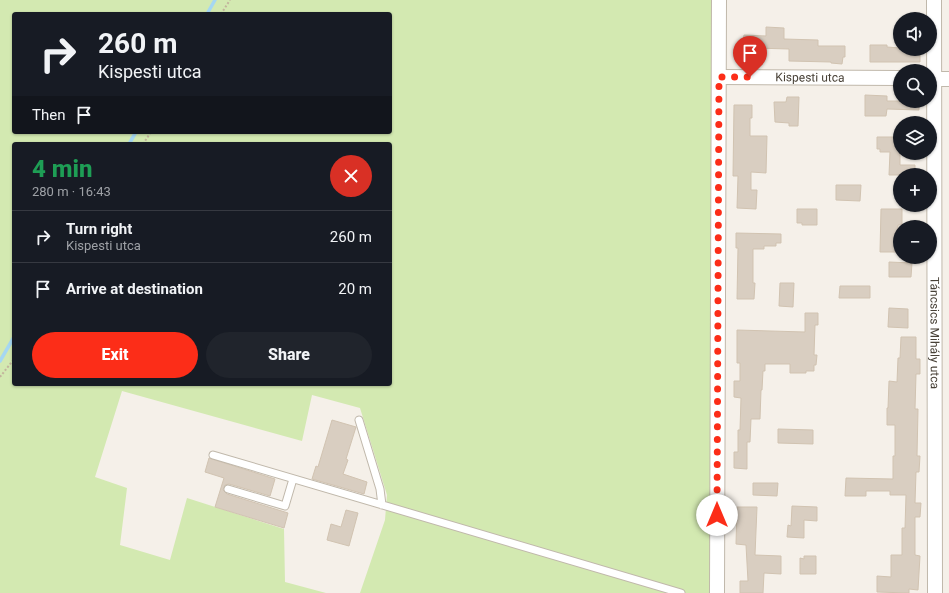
<!DOCTYPE html>
<meta charset="utf-8">
<style>
:root{--surface:#171b24;--page:#20242c;--text:#f1f3f6;--muted:#9ea1a6;--line:#363941;--accent:#fc2d18}
body{margin:0;font-family:Roboto,sans-serif;background:var(--page);color:var(--text);height:100vh;display:flex;flex-direction:column;font-size:15px;white-space:nowrap}
*{box-sizing:border-box;margin:0}
p{font-size:13px;color:var(--muted)}
.icon{flex:none;width:22px;height:22px;fill:none;stroke:currentColor;stroke-width:2;stroke-linecap:round;stroke-linejoin:round}
.map{position:relative;flex:1;overflow:hidden}
.panel{position:absolute;left:12px;top:142px;width:380px;height:244px;display:flex;flex-direction:column;background:var(--surface);border-radius:4px;box-shadow:0 1px 3px #0004}
.panel>*{flex:none}
.top-card{position:absolute;left:12px;top:12px;width:380px;height:122px;border-radius:4px;box-shadow:0 1px 3px #0004;background:#171b24;color:var(--text);overflow:hidden}
.buttons{position:absolute;left:893px;top:12px;display:grid;gap:8px}
.buttons a{display:grid;place-items:center;width:44px;height:44px;border-radius:50%;background:var(--surface);box-shadow:0 1px 3px #0004;font-size:20px}
.pin{position:absolute;display:grid;place-items:center;width:34px;height:34px;color:#fff;margin:-41px -17px;border-radius:50% 50% 50% 0;rotate:-45deg;box-shadow:0 0 4px #0007}
.pin .icon{rotate:45deg}
.me{position:absolute;width:44px;margin:-22px;rotate:0deg;stroke-linejoin:round;filter:drop-shadow(0 0 3px #0008)}
.turn{display:flex;align-items:center;gap:14px;height:84px;padding:0 20px;font-size:18px}
.turn .icon{width:52px;height:52px;stroke-width:2.5}
.turn b{display:block;font-size:28px;line-height:34px}
.then{display:flex;align-items:center;height:38px;padding:0 20px;background:#0003;gap:8px;font-size:15px}
.round{display:grid;place-items:center;flex:none;width:42px;height:42px;border-radius:21px;background:var(--page)}
.headline{display:flex;align-items:center;justify-content:space-between;height:68px;padding:0 20px}
h1{font-size:24px;font-weight:800;line-height:30px;color:#1e9e55}
.action{display:flex;gap:8px;margin-top:auto;padding:8px 20px}
.action a{flex:1;height:46px;border-radius:24px;background:var(--accent);color:#fff;font-size:16px;font-weight:800;line-height:46px;text-align:center}
.action a+a{background:var(--page);color:var(--text)}
ul{padding:0;list-style:none}
li{display:flex;align-items:center;gap:12px;height:52px;padding:0 20px;border-top:1px solid var(--line)}
li div{flex:1}
li b{display:block;font-size:15px}
li em{font-style:normal}
.map>svg:first-child{display:block}
.green{fill:#d3e9b1;fill-rule:evenodd}
.lines{fill:none;stroke-linecap:round;stroke-linejoin:round}
.stream{stroke:#a5d7f2;stroke-width:3.5}
.building{fill:#d9cec1;stroke:#d1c3b1}
.service-casing{stroke:#c0b8ab;stroke-width:9}
.minor-casing{stroke:#c0b8ab;stroke-width:16}
.path{stroke:#c2b39c;stroke-width:2;stroke-dasharray:2 2;stroke-linecap:butt}
.service{stroke:#fff;stroke-width:7}
.minor{stroke:#fff;stroke-width:14}
.route{stroke:#fc2d18;stroke-width:7;stroke-dasharray:0 12.6}
.labels{text-anchor:middle;stroke-width:4;stroke-linejoin:round;paint-order:stroke}
.street-label{font-size:12px;fill:#484137;stroke:#fff}
</style>
<div class="map">
<svg width="949" height="593" viewBox="0 0 949 593">
<rect width="100%" height="100%" fill="#f5f0e9"/>
<!-- green -->
<path class="green" d="M0 0H721L723 593H360L385 520 387 495 360 408 312 395 302 441 122 391 95 477 127 488 120 545 170 560 187 498 284 529 285 582 326 593H0ZM14 14H390V132H14ZM14 144H390V384H14Z"/>
<g class="lines">
<!-- stream -->
<path class="stream" d="M207 14 215 0
M129 144 136 132
M0 361 14 337"/>
</g>
<!-- building -->
<path class="building" d="M766 27 784 28V39L818 40V46H845V57H843L842 64 831 63V62L789 61V49L754 48 753 59H743V54H739V41H743L744 35 766 36Z
M870 45H887V47L900 48V49H920V62H870Z
M865 95 887 96V101H919V110L887 109 886 116H865Z
M787 97H799L798 126H789V123L775 122 774 102H786Z
M734 105H752V118H750V136H767L766 173 751 172V190H757L756 209 737 208 738 176H733Z
M877 137H898V139H900V165H915V175H889L890 152H880V149H877Z
M836 185H861L860 201 836 200Z
M797 209H817V225H802V223H797Z
M881 209H902V225H898L897 252H880Z
M736 233 781 234V243H776V246H764V249H753V283H755L754 299H737L738 248H736Z
M889 262 912 263 911 277H889Z
M780 283H794L793 307 779 306Z
M840 286H870V298H839Z
M889 308 908 309V328L888 327Z
M805 313H818V325H815L814 355H817L816 365H814V371H806V373H790V364H765V371H763L762 390H761L760 419H751L750 442H747V469L734 468V452H738V430H740L741 398 734 397V381H740V363H737V330L805 332Z
M901 337H916V359H920V374H916L915 409H918L917 456H920L919 472H916L915 503H921L920 517H915V555L920 556 918 590 909 589V593L877 592V576L891 577V555H902V528H905L906 495H890V491H866V496H845L846 478 893 479V456H895V425H887V408H888L889 381 897 382 898 358H900Z
M332 420 356 427 346 459 348 460 343 474 367 482 364 494 312 479 316 466 318 467Z
M778 429 813 430V444L778 443Z
M209 458 275 479 270 496 229 484 225 485 223 490 227 494 288 513 284 528 215 507 224 478 205 472Z
M753 483H778L777 496 753 495Z
M792 506 817 507V521L804 520V538L787 537 788 525 791 526Z
M737 507H757L755 555 781 556V574L764 573 763 593H740V581H748L746 545 736 544Z
M346 510 358 513 349 546 327 540 331 524 341 527Z
M804 556H816V574H800V558L804 559Z"/>
<g class="lines">
<defs>
<path id="service" d="M359 420 380 489 382 505
M213 455 681 593
M228 489 285 506 293 479"/>
<g id="minor">
<path id="s1" d="M934 0 935 593"/>
<path id="s2" d="M719 77 900 78"/>
<path d="M930 79H949"/>
<path d="M717 593 719 0"/>
</g>
</defs>
<!-- service casing -->
<use href="#service" class="service-casing"/>
<!-- minor casing -->
<use href="#minor" class="minor-casing"/>
<!-- path -->
<path class="path" d="M221 14 230 0
M143 144 151 132
M0 377 14 359"/>
<!-- service -->
<use href="#service" class="service"/>
<!-- minor -->
<use href="#minor" class="minor"/>
</g>
<g class="lines">
<!-- route -->
<path class="route" d="M717 515 719 77H750"/>
</g>
<g class="labels">
<!-- street labels -->
<g class="street-label">
<text dy="4" stroke="none"><textPath href="#s2" startOffset="91">Kispesti utca</textPath></text>
<text dy="4" stroke="none"><textPath href="#s1" startOffset="333">Táncsics Mihály utca</textPath></text>
</g>
</g>
</svg>
<div class="buttons">
<a><svg class="icon" aria-label="sound" viewBox="0 0 24 24"><path d="M4 9h4l5-4v14l-5-4H4zM17 9q2 3 0 6"/></svg></a>
<a><svg class="icon" aria-label="search" viewBox="0 0 24 24"><circle cx="10" cy="10" r="6"/><path d="M15 15l6 6"/></svg></a>
<a><svg class="icon" aria-label="layers" viewBox="0 0 24 24"><path d="M12 4l9 5-9 5-9-5zM3 14l9 5 9-5"/></svg></a>
<a>+</a>
<a>−</a>
</div>
<div class="pin" style="left:750px;top:77px;background:#d93025"><svg class="icon" aria-label="arrive" viewBox="0 0 24 24"><path d="M6 21V4h12l-3 4 3 4H6"/></svg></div>
<svg class="me" style="left:717px;top:515px" viewBox="-20 -20 40 40"><circle r="19" fill="#fff"/><path d="M0-13L10 11 0 6-10 11z" fill="#fc2d18"/></svg>
<div class="top-card">
<div class="turn"><svg class="icon" aria-label="right" viewBox="0 0 24 24"><path d="M7 20v-9h11M14 6l5 5-5 5"/></svg><div><b>260 m</b>Kispesti utca</div></div>
<div class="then">Then<svg class="icon" aria-label="arrive" viewBox="0 0 24 24"><path d="M6 21V4h12l-3 4 3 4H6"/></svg></div>
</div>
<section class="panel">
<div class="headline"><div><h1>4 min</h1><p>280 m · 16:43</p></div><a class="round" style="background:#d93025;color:#fff"><svg class="icon" aria-label="close" viewBox="0 0 24 24"><path d="M6 6l12 12M18 6L6 18"/></svg></a></div>
<ul>
<li><svg class="icon" aria-label="right" viewBox="0 0 24 24"><path d="M7 20v-9h11M14 6l5 5-5 5"/></svg><div><b>Turn right</b><p>Kispesti utca</p></div><em>260 m</em></li>
<li><svg class="icon" aria-label="arrive" viewBox="0 0 24 24"><path d="M6 21V4h12l-3 4 3 4H6"/></svg><div><b>Arrive at destination</b></div><em>20 m</em></li>
</ul>
<div class="action"><a>Exit</a><a>Share</a></div>
</section>
</div>
